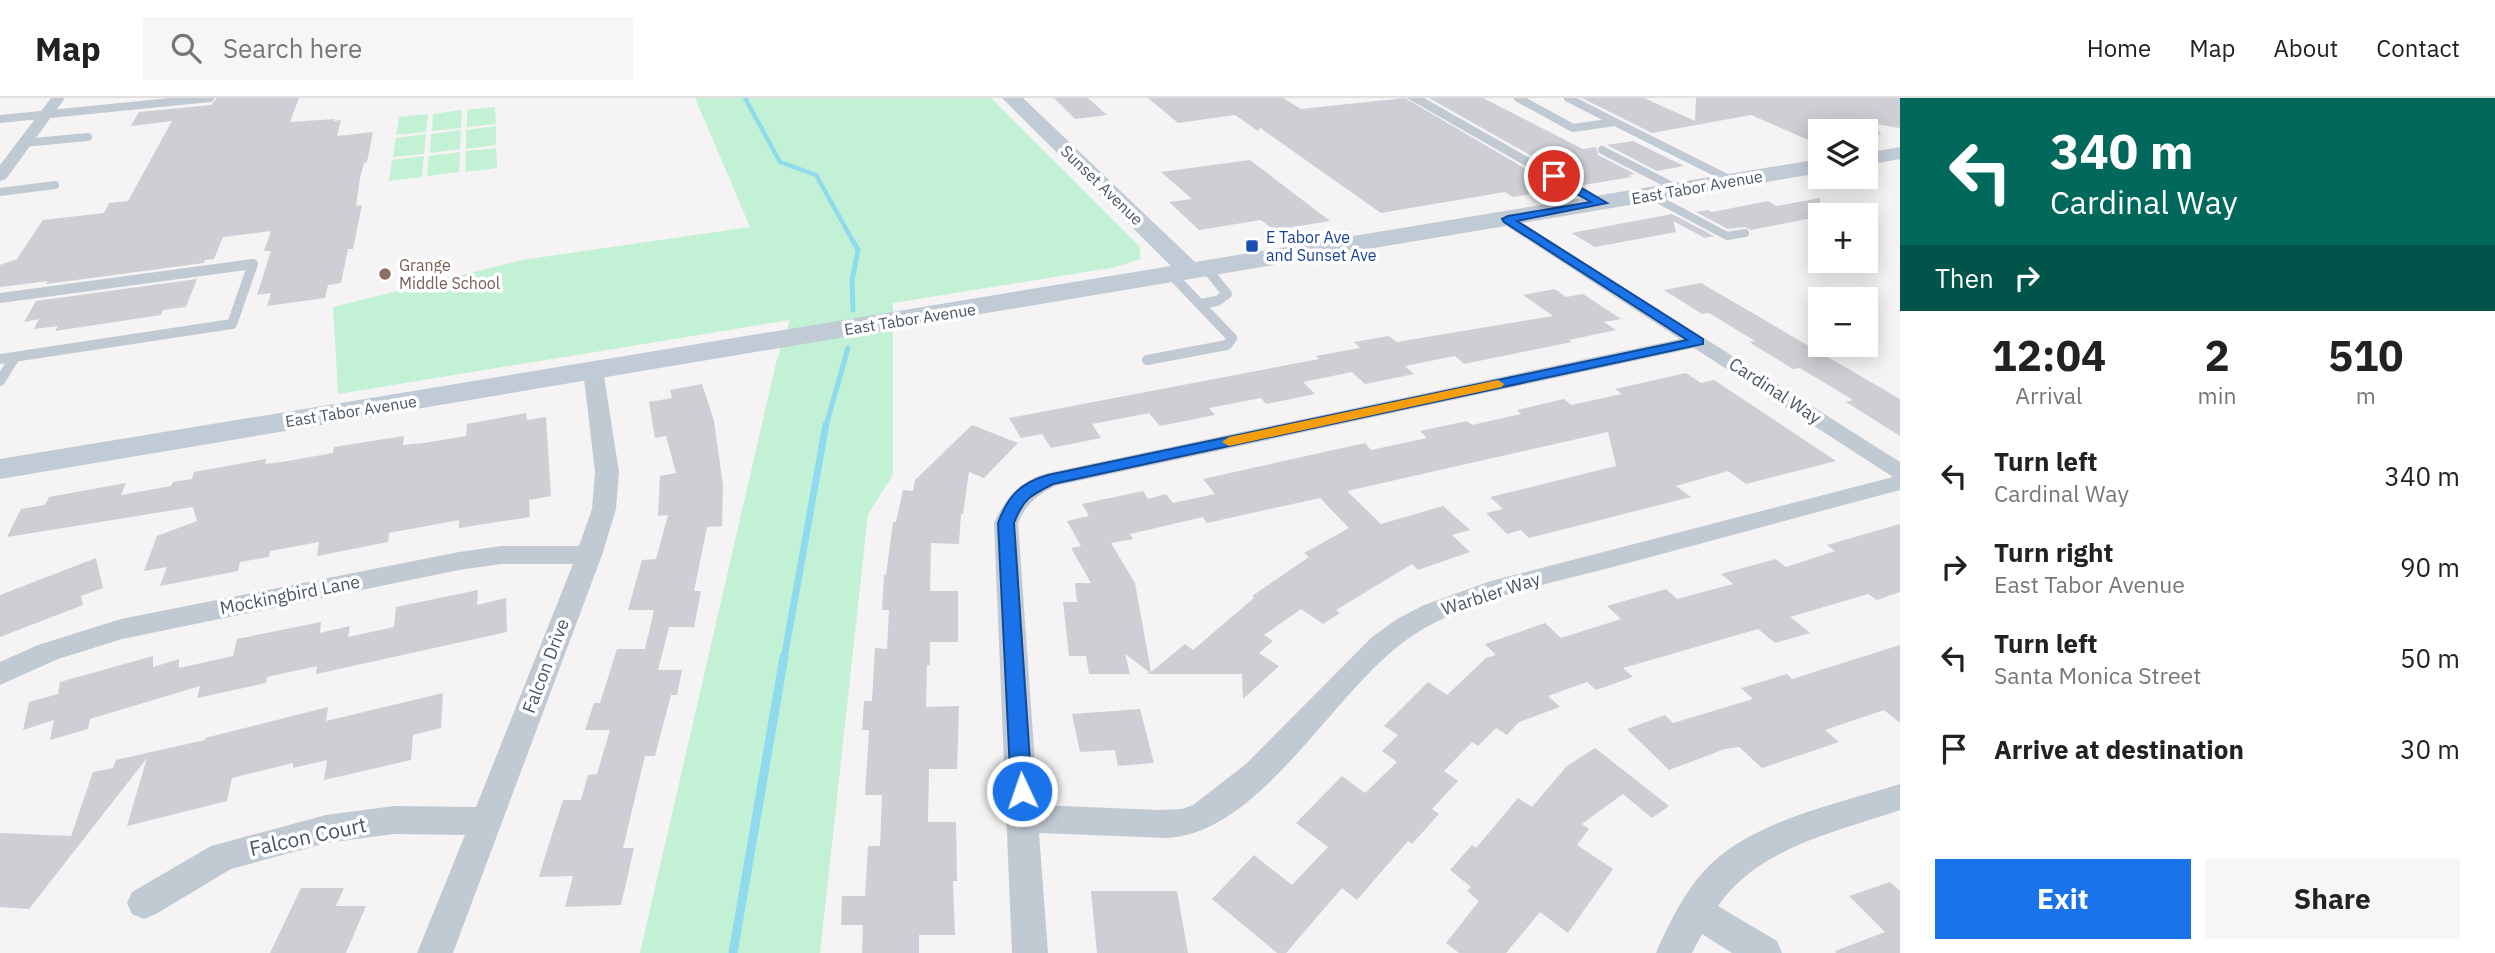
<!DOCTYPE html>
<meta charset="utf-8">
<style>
:root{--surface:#fff;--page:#f6f6f6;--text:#222;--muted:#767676;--line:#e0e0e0;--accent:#1a73e8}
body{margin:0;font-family:"IBM Plex Sans",sans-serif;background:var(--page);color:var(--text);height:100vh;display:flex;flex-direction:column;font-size:26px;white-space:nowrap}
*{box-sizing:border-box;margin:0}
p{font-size:23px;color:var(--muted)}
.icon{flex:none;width:38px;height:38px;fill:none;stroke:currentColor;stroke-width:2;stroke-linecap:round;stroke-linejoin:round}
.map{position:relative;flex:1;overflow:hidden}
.details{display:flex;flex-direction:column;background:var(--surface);width:595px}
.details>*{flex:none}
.hud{background:#00695c;color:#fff;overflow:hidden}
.tools{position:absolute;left:1808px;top:21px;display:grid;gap:14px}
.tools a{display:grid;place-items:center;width:70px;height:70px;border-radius:0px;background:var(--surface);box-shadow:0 4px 18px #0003;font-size:35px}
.pin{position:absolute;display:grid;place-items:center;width:60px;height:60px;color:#fff;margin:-30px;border:4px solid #fff;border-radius:50%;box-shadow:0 2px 7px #0007}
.me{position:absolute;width:77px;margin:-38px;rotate:357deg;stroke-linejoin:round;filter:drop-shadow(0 0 5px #0008)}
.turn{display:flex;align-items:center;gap:24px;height:147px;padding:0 35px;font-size:32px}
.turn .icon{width:91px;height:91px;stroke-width:2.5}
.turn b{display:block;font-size:49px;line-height:60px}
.then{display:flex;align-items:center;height:66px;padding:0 35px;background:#0003;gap:14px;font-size:26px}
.eta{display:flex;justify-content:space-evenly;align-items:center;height:119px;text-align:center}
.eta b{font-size:42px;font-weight:800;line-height:49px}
.button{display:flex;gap:14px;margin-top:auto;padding:14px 35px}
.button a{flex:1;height:80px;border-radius:0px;background:var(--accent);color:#fff;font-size:28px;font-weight:800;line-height:80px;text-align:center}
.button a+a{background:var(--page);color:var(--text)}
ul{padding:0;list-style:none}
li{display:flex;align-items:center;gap:21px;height:91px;padding:0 35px}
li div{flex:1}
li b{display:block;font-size:26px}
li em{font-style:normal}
header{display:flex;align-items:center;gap:42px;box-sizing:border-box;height:98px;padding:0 35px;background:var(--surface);border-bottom:2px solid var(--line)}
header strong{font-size:33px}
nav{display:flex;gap:38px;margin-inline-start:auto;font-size:24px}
.search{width:490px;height:63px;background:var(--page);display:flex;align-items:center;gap:18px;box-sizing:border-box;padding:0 24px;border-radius:0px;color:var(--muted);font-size:26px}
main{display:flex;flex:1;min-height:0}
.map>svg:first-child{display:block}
.green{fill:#c3f1d5}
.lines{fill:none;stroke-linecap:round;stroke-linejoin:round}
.stream-far3{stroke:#90daee;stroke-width:4.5}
.stream-far2{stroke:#90daee;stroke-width:5}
.stream-far1{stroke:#90daee;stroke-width:7}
.stream{stroke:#90daee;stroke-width:9}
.building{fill:#cdcfd5;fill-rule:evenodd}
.lane-far1{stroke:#c1cad2;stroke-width:8}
.lane{stroke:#c1cad2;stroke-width:10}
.street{fill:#c1cad2;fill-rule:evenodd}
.secondary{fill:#c1cbd6;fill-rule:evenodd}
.route{fill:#1a73e8;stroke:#114b97;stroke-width:2}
.slow{fill:#f59e0b}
.transit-dot{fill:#1a4fb4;stroke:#fff;stroke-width:2.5}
.education-dot{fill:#8d6e63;stroke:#fff;stroke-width:2.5}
.labels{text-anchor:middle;stroke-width:7;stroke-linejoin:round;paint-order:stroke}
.far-street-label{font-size:16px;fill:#4a5661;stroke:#fff}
.far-transit-label{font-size:16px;fill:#164399;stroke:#fff;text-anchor:start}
.far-education-label{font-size:16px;fill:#785e54;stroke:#fff;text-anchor:start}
.street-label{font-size:18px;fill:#4a5661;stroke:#fff}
.near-street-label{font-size:21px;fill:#4a5661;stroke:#fff}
</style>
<header>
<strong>Map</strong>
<div class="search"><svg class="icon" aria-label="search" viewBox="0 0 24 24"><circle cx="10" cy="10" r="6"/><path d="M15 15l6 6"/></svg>Search here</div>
<nav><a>Home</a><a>Map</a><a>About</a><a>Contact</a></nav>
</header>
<main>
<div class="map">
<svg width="1900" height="855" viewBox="0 0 1900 855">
<rect width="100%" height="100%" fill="#f5f3f3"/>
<!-- green -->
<path class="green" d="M695 0H991L1140 149V161L1116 169 893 205V377L868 416 820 855H640L776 265 790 222 338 296 333 209 522 162 750 129Z
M495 9 496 26 467 29V12Z
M462 12 461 30 432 33 433 16Z
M428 16 426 34 396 37 399 19Z
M496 28V47L466 51V32Z
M461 32 460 51 430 55 431 36Z
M426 36 424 56 393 59 396 40Z
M496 50 497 70 465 74 466 53Z
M460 54 459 74 427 78 429 58Z
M424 58 422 79 389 83 392 62Z"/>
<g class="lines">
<!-- stream-far3 -->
<path class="stream-far3" d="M745 0 780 64 816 77 854 145"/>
<!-- stream-far2 -->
<path class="stream-far2" d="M853 212 852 183 858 152 853 143
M826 328 848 250"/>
<!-- stream-far1 -->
<path class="stream-far1" d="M784 561 826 326"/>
<!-- stream -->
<path class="stream" d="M733 855 784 559"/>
</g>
<!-- building -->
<path class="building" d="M217 0H299L290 24 335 21 334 23 341 22 337 38 373 34 367 64 364 65 360 80 356 108 362 107 353 151H348L341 185 328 187 325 200 267 208 271 195 257 197 271 153H264L271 133 223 139 214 161 205 162 204 165 46 186 48 183 0 189V167L17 161 43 122 104 115 109 105 128 103 172 23 131 28 139 14 211 7Z
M1054 0H1088L1107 17 1075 21Z
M1148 0H1283L1301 11 1405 0 1560 91 1513 99 1505 94 1381 115 1260 30 1258 33 1235 17 1178 25Z
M1429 0H1483L1583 51 1596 49 1598 57 1635 76 1629 77 1632 79 1583 87Z
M1582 0H1644L1695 23 1696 0H1900V30L1875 26 1881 37 1820 28V47L1751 17 1652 35Z
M1633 43 1684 68 1657 73 1607 47Z
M1250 62 1330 123 1274 132 1261 122 1199 132 1169 104 1192 101 1161 74Z
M1820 100V128L1807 121 1751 132 1745 129 1728 131 1696 114 1708 112 1712 114 1768 103 1777 108Z
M1672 116 1714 138 1705 140 1673 123 1676 134 1595 149 1571 135Z
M197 181 186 209 163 212 161 217 55 233 58 228 34 231 39 221 24 224 36 203Z
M1701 185 1900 301V338L1846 304 1853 302 1800 270 1793 271 1749 244 1755 243 1709 215 1702 216 1664 192Z
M1555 191 1566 199 1583 196 1621 221 1604 224 1616 232 1569 242 1572 244 1464 266 1455 258 1405 268 1414 276 1365 286 1352 274 1303 284 1315 296 1266 306 1261 300 1209 310 1215 317 1160 328 1149 315 1092 326 1101 340 1051 350 1042 336 1021 340 1009 320 1319 261 1316 258 1360 250 1354 244 1389 238 1397 244 1553 218 1523 197Z
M1686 275 1701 285 1714 282 1836 363 1746 386 1728 373 1676 388 1691 399 1529 440 1521 432 1507 436 1486 415 1503 411 1490 399 1616 368 1608 334 1347 393 1381 426 1443 408 1470 432 1452 437 1470 454 1418 472 1412 466 1336 512 1340 515 1323 526 1301 511 1264 537 1273 543 1259 555 1279 568 1243 601 1242 576H1147L1149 574 1125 556 1130 576H1089L1086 558H1069L1063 504H1077L1075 485H1091L1071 450 1081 448 1067 423 1089 418 1082 406 1143 393 1148 401 1166 396 1173 405 1215 396 1203 381 1365 345 1371 352 1427 340 1420 333 1467 323 1472 327 1521 316 1517 312 1564 301 1571 307 1622 296 1615 291ZM1320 400 1349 430 1304 455 1309 459 1252 498 1254 500 1193 552 1185 546 1151 574 1135 485 1111 445 1133 441 1130 436 1203 419 1207 425Z
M702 286 714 323 723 387 722 428 707 429 694 493H701L694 529H669L658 572H682L677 597H671L655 658H645L623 750H634L621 807 565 809 573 778 539 779 547 752 563 702H581L588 677 597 676 610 632H585L594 605H600L617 551H645L654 512H628L642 462 656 461 668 417 658 418 660 378 676 375 666 338 655 340 649 304 672 300 670 292Z
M526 315 527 322 546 319 551 398 529 402 530 419 459 430V422L389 435 388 444 317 458 319 444 270 453 269 459 240 464 238 473 160 488 167 469 144 473 157 438 197 423 193 409 7 439 21 411 45 407 49 399 126 385 121 397 171 388 173 384 192 381 194 374 266 361 265 366 282 364 333 355 334 349 404 338 403 347 424 345 466 338 467 326Z
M972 327 1018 345 984 380 969 374 963 416H961L959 446 931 445 930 493H958V544H930V567H927L926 609 959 608 957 671H929L928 724H956L957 783H953L955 837H919V855H862L863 827H841L842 798H865L868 748H880L882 697H865L869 632H862L864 603H872L875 550 887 551 889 512H882L884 477H886L893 424H896L903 392 913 393 915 382Z
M1900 426V494L1877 502 1868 496 1790 519 1810 535 1775 545 1758 531 1623 570 1633 579 1596 592 1587 584 1548 598 1560 609 1519 624 1507 637 1496 630 1478 648 1472 644 1444 673 1458 683 1432 711 1439 716 1412 746 1408 743 1357 802 1342 790 1286 855H1277L1212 801 1254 757 1292 787 1328 749 1296 725 1342 678 1365 695 1397 664 1382 653 1398 637 1384 628 1428 584 1447 597 1486 560 1496 557 1485 546 1545 525 1561 540 1621 521 1607 508 1666 491 1677 501 1733 486 1721 476 1776 461 1786 469 1835 453 1827 447Z
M96 460 103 490 81 498 83 507 0 539V497Z
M478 492 477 507 506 500 507 534 316 576 317 568 267 579 266 585 197 600 200 588 90 621 88 631 50 642 54 622 23 632 29 604 58 596 60 584 153 558V569L179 561V570L233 558 237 541 321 524 320 535 350 528 348 539 394 529 396 509Z
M1900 547V625L1884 612 1825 632 1839 644 1762 670 1739 649 1725 651 1669 672 1627 631 1665 617 1673 625 1753 601 1741 590 1787 576 1792 581Z
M443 595 441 630 413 637 411 662 324 682 327 662 293 670V665L232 680 227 703 127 728 147 660 29 811 0 809V735L71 738 93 674 113 670 116 662 205 642V640L328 609 326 623Z
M1140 611 1154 665 1118 668 1115 652 1080 654 1072 616Z
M1595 650 1669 708 1652 720 1623 696 1582 726 1589 731 1577 747 1613 771 1568 835 1540 814 1506 855H1459L1446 845 1479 803 1467 793 1471 789 1450 772 1472 747 1476 750 1518 700 1532 709 1567 668Z
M1890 784 1900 793V855H1836L1835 853 1885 834 1849 798Z
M301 790H344L336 808H366L346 855H270Z
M1091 793H1177L1188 855H1097Z"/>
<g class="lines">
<!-- lane-far1 -->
<path class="lane-far1" d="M1518 0 1573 30 1615 24 1733 83
M1568 0 1615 24
M0 21 210 0
M23 45 88 39
M1602 52 1680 92
M0 94 55 87
M1650 97 1727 138 1745 135"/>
<!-- lane -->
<path class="lane" d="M0 200 253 166 232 226 0 261
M1200 206 1217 203 1227 196 1207 171
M1147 262 1227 247 1232 240 1172 177
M0 283 15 259"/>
<!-- street -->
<path class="street" d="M51 0H65L6 81 0 83V67Z
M1407 0H1424L1609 105 1601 110 1595 108Z
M1508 116 1900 364V392C1803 418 1706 444 1609 470 1544 487 1473 500 1415 536 1336 586 1264 735 1167 740L1039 735 1048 855H1012L994 425C1005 400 1021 382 1048 375L1680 241 1502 125 1500 121 1502 117ZM1694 250 1893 379 1491 483 1424 507 1397 521 1372 539 1246 666 1193 707 1182 711 1159 712 1038 707 1018 425C1026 406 1037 397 1055 388Z
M593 266 600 268 603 272 619 374 616 411 602 457 453 855H417L465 737 394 736 326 745 231 771 156 816 144 821 132 816 127 805 132 794 211 748 326 717 394 708 476 709 573 466H501L459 472 122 541 58 561 0 587V564L38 547 121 521 459 454 501 448H579L592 411 595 374 583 272 586 268Z
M1900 686V712C1837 734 1758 749 1718 808L1777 843 1782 855H1732L1702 836 1692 855H1656C1670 823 1687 788 1713 764 1759 721 1841 705 1900 686Z"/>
<!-- secondary -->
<path class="secondary" d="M1002 0H1023L1195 164 1820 61V75L0 381V361L1171 168Z
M1900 49V61L1866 67V55Z"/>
</g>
<!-- route -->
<path class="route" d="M1550 76H1558L1607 105 1517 123 1703 241V246L1053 386C1031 397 1023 401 1014 425L1032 693 1029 699 1022 702 1014 699 1011 693 998 425C1008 398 1020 385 1048 377L1687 242 1504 124 1502 121 1508 118 1591 104 1550 81Z"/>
<!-- slow -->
<path class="slow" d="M1498 282 1504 286 1502 289 1229 348 1222 344 1229 339Z"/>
<!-- markers -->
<rect class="transit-dot" x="1245" y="141" width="14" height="14" rx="3.5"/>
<circle class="education-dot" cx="385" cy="176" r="7"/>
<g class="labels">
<!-- far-street labels -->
<g class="far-street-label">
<text transform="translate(1102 87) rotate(44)" y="6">Sunset Avenue</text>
<text transform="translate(1697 89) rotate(-10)" y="6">East Tabor Avenue</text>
<text transform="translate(910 221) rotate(-9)" y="6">East Tabor Avenue</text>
<text transform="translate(351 313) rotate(-9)" y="6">East Tabor Avenue</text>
</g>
<!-- far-transit labels -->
<g class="far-transit-label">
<text x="1266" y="145">E Tabor Ave<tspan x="1266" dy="18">and Sunset Ave</tspan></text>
</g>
<!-- far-education labels -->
<g class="far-education-label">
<text x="399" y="173">Grange<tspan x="399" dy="18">Middle School</tspan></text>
</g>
<!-- street labels -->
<g class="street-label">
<text transform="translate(1775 293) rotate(33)" y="6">Cardinal Way</text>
<text transform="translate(1491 496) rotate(-18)" y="6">Warbler Way</text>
<text transform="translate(290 497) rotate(-11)" y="6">Mockingbird Lane</text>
<text transform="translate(546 568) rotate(-69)" y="6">Falcon Drive</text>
</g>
<!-- near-street labels -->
<g class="near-street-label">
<text transform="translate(308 739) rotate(-12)" y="7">Falcon Court</text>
</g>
</g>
</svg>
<div class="tools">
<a><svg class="icon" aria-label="layers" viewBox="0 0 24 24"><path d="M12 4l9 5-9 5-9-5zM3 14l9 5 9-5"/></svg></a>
<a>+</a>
<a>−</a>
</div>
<div class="pin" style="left:1554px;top:78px;background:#d93025"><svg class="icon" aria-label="arrive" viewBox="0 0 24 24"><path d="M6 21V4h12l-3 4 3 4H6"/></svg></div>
<svg class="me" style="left:1022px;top:693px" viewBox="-20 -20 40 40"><circle r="17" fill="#1a73e8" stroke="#fff" stroke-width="3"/><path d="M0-11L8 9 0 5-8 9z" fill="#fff"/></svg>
</div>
<section class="details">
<div class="hud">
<div class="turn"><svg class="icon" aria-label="left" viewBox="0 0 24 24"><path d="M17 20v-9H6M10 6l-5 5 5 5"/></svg><div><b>340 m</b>Cardinal Way</div></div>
<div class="then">Then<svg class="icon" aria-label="right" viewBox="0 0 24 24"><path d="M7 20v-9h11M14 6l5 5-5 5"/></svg></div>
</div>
<div class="eta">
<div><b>12:04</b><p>Arrival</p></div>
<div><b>2</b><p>min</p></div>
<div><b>510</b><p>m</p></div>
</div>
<ul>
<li><svg class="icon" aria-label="left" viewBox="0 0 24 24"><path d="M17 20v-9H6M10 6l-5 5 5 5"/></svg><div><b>Turn left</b><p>Cardinal Way</p></div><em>340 m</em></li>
<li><svg class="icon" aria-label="right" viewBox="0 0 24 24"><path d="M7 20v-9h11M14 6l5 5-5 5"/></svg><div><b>Turn right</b><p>East Tabor Avenue</p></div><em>90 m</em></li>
<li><svg class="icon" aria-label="left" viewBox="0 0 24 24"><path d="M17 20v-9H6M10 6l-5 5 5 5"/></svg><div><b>Turn left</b><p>Santa Monica Street</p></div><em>50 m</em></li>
<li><svg class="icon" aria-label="arrive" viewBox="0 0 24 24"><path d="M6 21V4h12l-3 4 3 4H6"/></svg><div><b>Arrive at destination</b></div><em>30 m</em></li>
</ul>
<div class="button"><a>Exit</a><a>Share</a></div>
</section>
</main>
